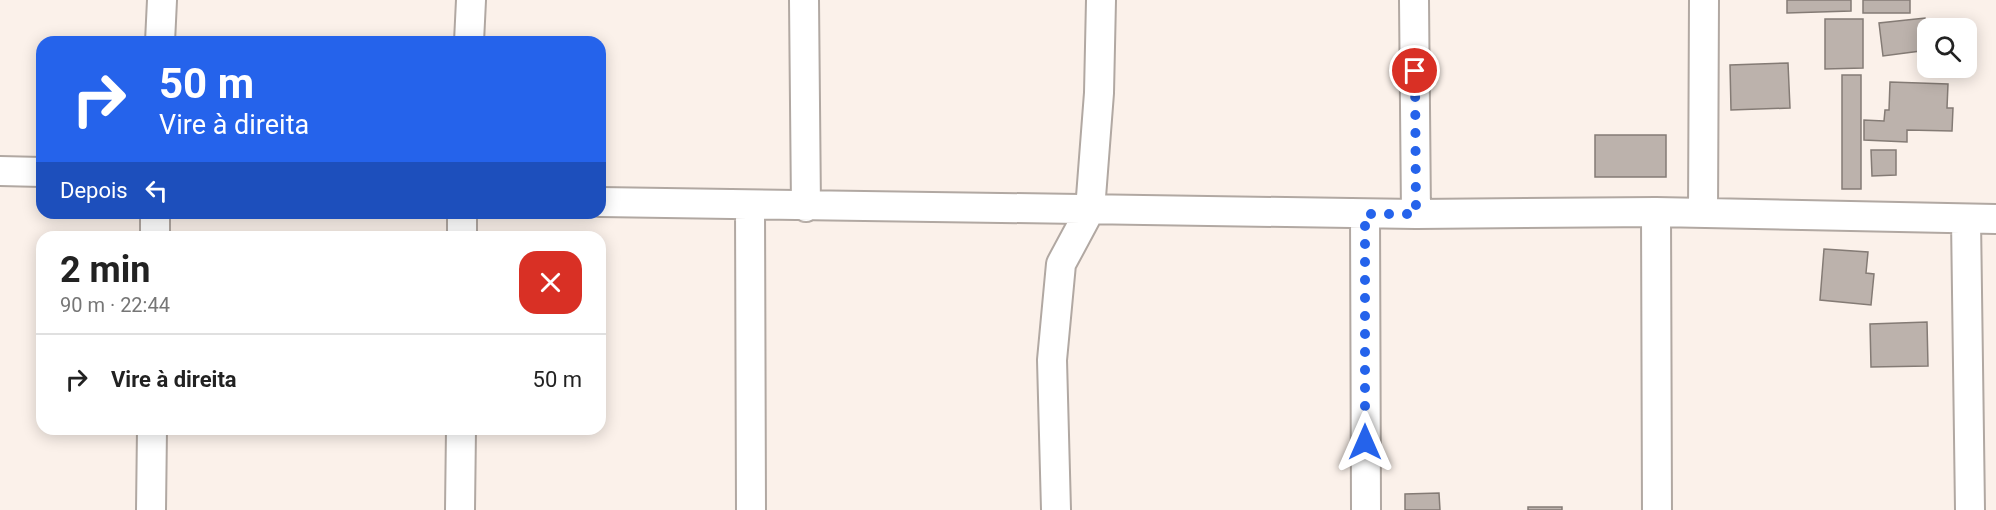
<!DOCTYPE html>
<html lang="pt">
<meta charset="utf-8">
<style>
:root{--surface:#fff;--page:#f2f2f2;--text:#222;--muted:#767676;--line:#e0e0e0}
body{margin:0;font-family:Roboto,sans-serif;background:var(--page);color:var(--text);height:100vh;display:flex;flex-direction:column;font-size:22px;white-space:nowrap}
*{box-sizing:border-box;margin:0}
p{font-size:20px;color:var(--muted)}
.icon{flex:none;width:33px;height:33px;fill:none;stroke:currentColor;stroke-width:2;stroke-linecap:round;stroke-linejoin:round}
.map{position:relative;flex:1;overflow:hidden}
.panel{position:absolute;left:36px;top:231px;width:570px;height:204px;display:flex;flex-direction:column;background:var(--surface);border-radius:18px;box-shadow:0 3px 15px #0003}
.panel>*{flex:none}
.banner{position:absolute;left:36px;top:36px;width:570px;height:183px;border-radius:18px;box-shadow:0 3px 15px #0003;background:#2563eb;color:#fff;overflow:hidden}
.buttons{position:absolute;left:1917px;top:18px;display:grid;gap:12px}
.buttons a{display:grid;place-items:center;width:60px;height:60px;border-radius:12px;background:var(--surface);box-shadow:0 3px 15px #0003;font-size:30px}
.pin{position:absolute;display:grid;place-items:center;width:51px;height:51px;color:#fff;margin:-26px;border:3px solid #fff;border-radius:50%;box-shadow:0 2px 6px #0007}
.me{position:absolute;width:66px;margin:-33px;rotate:0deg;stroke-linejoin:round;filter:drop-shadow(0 0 4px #0008)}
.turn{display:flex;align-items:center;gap:21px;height:126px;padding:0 24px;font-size:27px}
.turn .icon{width:78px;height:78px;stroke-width:2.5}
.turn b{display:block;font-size:42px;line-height:51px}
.then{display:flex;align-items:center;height:57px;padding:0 24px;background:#0003;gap:12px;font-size:22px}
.round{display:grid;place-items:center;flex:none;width:63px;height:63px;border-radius:18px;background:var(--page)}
.overview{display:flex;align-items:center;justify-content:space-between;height:102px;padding:0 24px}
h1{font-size:36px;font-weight:700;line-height:45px}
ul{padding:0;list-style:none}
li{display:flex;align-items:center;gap:18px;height:90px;padding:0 24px;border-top:2px solid var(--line)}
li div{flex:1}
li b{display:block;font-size:22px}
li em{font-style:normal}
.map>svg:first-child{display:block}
.building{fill:#bcb2ac;stroke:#847b75;stroke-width:1.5}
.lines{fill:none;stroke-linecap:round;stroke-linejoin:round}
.minor-casing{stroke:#b1a8a2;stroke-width:32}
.minor{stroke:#fff;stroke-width:28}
.route{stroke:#2563eb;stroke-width:10;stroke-dasharray:0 18}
</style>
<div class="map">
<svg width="1996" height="510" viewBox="0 0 1996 510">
<rect width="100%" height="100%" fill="#fbf1ea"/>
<!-- building -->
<path class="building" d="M1787 0H1851V11L1787 13Z
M1863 0H1910V13H1863Z
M1925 18 1928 50 1883 56 1879 23Z
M1825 19H1863V68L1825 69Z
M1788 63 1790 108 1731 110 1730 65Z
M1842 75H1861V189H1842Z
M1890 82 1948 84 1947 108H1953L1952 131 1907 130V142L1864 140V120L1884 121 1885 110H1889Z
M1595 135H1666V177H1595Z
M1871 150H1896V175L1872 176Z
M1824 249 1868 252 1866 273 1874 274 1871 305 1820 300Z
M1927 322 1928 366 1871 367 1870 324Z
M1439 493 1440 510H1405V494Z
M1528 507H1562V510H1528Z"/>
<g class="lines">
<defs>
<path id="minor" d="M804 0 806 207
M1414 0 1416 214
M160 42 162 0
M469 42 471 0
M0 171 42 172
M600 202 1416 214 1656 212 1996 219
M750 206 751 510
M1656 212 1657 510
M1703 213 1704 0
M1365 214 1366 510
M1966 219 1970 510
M155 237V213
M462 237V213
M151 510 152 429
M460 510 461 429
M1056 510 1052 360 1061 264 1090 210 1099 93 1101 0"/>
</defs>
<!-- minor casing -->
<use href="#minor" class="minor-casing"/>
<!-- minor -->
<use href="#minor" class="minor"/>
</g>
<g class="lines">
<!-- route -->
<path class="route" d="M1365 442V214H1416L1415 71"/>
</g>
</svg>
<div class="buttons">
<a><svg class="icon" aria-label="search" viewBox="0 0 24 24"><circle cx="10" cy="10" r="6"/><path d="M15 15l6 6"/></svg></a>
</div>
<div class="pin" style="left:1415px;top:71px;background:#d93025"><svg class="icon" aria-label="arrive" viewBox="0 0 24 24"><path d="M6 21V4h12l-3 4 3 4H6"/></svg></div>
<svg class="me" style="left:1365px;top:442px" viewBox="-20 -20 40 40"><path d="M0-17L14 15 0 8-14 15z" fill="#2563eb" stroke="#fff" stroke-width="4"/></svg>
<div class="banner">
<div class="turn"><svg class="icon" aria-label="right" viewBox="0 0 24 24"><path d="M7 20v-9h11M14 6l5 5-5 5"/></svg><div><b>50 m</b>Vire à direita</div></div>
<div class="then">Depois<svg class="icon" aria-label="left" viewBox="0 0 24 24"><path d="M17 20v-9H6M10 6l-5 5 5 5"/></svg></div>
</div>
<section class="panel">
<div class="overview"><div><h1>2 min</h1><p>90 m · 22:44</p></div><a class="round" style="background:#d93025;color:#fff"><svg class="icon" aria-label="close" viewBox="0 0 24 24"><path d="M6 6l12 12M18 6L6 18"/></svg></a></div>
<ul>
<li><svg class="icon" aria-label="right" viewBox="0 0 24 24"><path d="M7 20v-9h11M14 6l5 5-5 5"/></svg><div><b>Vire à direita</b></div><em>50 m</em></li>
</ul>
</section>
</div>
